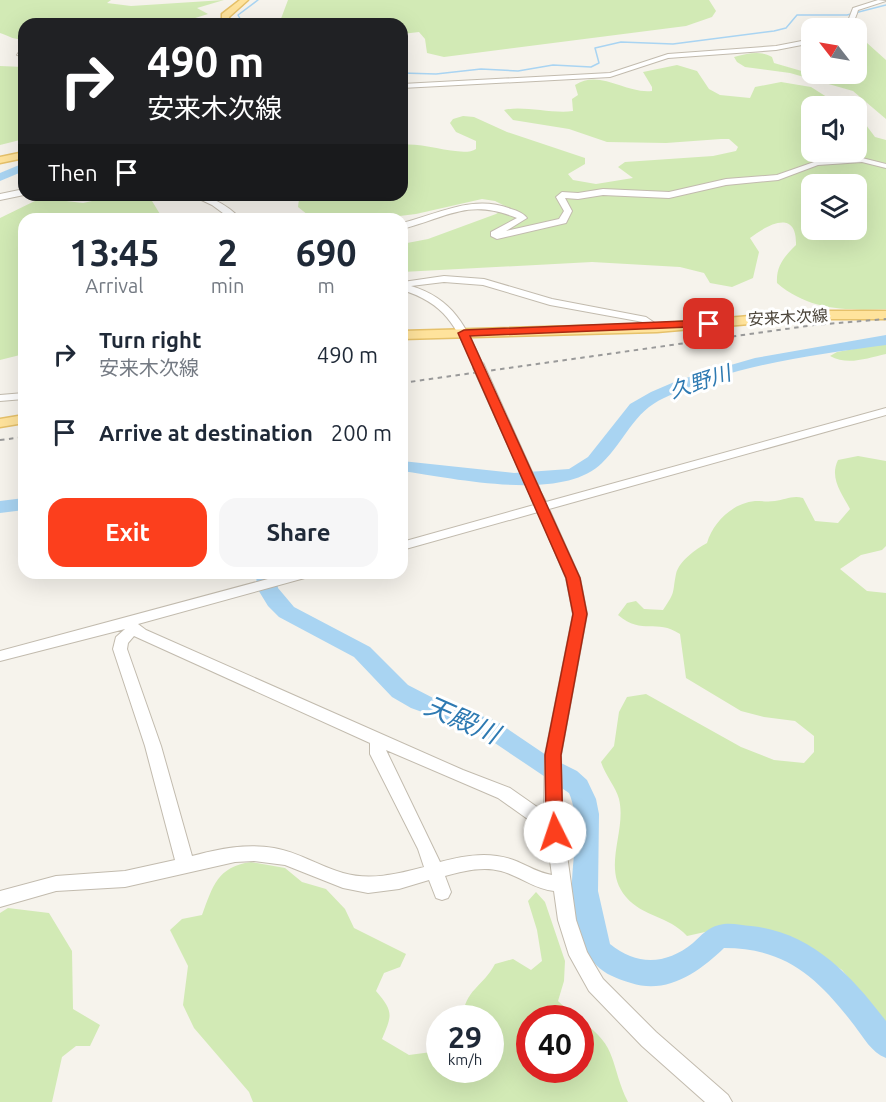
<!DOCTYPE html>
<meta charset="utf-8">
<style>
:root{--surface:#fff;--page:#f6f6f7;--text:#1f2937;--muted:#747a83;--accent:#fc3f1d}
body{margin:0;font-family:Ubuntu,"Noto Sans JP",sans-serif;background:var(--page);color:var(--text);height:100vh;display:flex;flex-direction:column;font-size:22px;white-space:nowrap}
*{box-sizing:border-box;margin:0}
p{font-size:20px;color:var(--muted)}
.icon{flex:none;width:33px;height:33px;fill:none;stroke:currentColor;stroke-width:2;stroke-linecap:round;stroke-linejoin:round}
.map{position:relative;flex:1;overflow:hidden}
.details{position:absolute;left:18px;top:213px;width:390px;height:366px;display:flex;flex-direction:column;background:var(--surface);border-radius:18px;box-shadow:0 6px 24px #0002}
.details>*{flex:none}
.banner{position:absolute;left:18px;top:18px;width:390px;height:183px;border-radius:18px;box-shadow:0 6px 24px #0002;background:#202124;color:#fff;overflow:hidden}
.needle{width:39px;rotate:301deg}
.fabs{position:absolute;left:801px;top:18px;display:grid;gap:12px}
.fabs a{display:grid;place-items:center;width:66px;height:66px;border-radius:12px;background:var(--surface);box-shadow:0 6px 24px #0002;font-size:30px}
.speed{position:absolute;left:426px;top:1005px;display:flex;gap:12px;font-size:30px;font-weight:700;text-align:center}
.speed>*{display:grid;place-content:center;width:78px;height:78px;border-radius:50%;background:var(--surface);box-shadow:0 6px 24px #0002;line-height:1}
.speed small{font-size:15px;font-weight:400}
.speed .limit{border:9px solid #d22;background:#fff;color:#111}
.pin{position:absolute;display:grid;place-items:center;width:51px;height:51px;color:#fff;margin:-26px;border-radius:12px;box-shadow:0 3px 9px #0006}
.me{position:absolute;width:66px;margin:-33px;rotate:356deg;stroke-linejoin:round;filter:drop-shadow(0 0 4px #0008)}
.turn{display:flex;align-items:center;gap:21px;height:126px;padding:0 30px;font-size:27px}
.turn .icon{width:78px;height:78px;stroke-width:2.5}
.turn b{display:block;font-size:42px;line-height:51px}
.then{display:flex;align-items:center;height:57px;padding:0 30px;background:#0003;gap:12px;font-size:22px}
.eta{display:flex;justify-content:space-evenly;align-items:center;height:102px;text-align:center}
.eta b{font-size:36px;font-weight:700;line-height:42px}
.cta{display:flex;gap:12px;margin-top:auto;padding:12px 30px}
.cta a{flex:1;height:69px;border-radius:18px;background:var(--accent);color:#fff;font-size:24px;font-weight:700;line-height:69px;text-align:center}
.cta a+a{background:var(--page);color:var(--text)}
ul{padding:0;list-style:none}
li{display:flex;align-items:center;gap:18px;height:78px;padding:0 30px}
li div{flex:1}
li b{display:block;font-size:22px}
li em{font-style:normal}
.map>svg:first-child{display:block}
.green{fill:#d2eab5;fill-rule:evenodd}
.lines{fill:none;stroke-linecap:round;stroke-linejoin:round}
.stream{stroke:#a9d4f2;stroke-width:1.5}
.river{fill:#a9d4f2;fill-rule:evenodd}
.minor-casing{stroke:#c2bbae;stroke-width:2}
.major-casing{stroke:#e6c16a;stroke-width:3}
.minor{fill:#fff;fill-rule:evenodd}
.major{fill:#ffe39c;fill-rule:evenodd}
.rail{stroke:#9a9a9a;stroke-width:2;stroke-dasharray:4.5 4.5;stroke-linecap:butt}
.minor-bridge-casing{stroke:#c2bbae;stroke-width:13;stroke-linecap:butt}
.minor-bridge{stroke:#fff;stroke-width:11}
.route{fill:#fc3f1d;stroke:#a42913;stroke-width:1.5}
.labels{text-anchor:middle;stroke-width:6;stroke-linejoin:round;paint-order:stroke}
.far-street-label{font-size:16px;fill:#4b4439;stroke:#fff}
.water-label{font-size:21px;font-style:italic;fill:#2e7ab2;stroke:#fff}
.near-water-label{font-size:26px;font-style:italic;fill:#2e7ab2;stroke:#fff}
</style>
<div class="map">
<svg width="886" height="1102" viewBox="0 0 886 1102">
<rect width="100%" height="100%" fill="#f6f3ec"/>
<!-- green -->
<path class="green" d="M0 0H111L107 3 131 6 224 0 197 8 208 14 189 20 188 24H24V39C13 40 9 36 0 33Z
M288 0H709L716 11 712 17 686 26 444 57 427 53 425 39 419 32 402 34V24H279Z
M857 34 886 60V119L853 91 790 73 745 67 737 62 734 57C747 54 760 50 772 57L774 63 812 74H856Z
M677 65 697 71 709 89 720 95 750 98 755 87 781 82 811 87 841 106H812V152H856L857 113 875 137 886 140V309C846 311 808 310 777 283 776 266 784 257 796 245 797 208 767 225 750 238L759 252 753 278 732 287 710 283 704 273 680 267 592 262 402 272V244L428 239 496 214 507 207 495 201 482 199 416 214 375 219H313L298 207 299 199 308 195H402V145C424 142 463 158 476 149V141L456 132 450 123 453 119 463 116 474 117 507 132 585 158V164L568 174 573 180 596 184 633 178 618 167 625 162 713 156 736 151 738 147 729 139H721L666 143 607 142 569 129 513 120 504 110C522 105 552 114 573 111L572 99 578 95 575 85C600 69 625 94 652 91V87L643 72ZM812 184H856V230H812Z
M0 66 24 67V139L0 145Z
M119 195H152V201L163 219H24V354L0 360V218L41 198 83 203Z
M886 343V354C867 358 848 366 830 356L837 352Z
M858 456 886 461V546L882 550 861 555 840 569 867 591 886 593V1023L842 970 806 946 771 931 732 926 687 936C668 915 644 918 626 897 601 868 627 832 619 799 616 787 605 775 601 762L614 746 619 712 627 697 646 694 741 747 774 760 804 763 814 752V736L795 721 764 717 741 711 686 678 680 634C656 618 643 636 618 615L627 603 636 601 644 609 663 610C676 591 672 594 676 574 679 561 696 549 707 543 713 522 733 503 755 501 762 501 768 502 775 501 785 500 792 495 803 498L815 521 838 523 850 509C842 494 829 478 838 460Z
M251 862 285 868 302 882 326 889 345 909 354 928 406 954 400 967 384 973 376 991C394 1012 392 1015 382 1039L409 1055 439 1051 440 1070H490V1018H463C464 990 483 987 495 964L513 959 531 970 542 961 537 930 528 901 536 892 545 902 565 961 564 981 558 1001 576 1018H530V1070H580L581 1021C619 1046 610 1066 628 1102H253L249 1092 194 1028 183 1005 188 966 170 930 182 919 202 915C213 886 217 867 251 862Z
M8 908 49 913 72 951 73 1009 100 1025 90 1046H76L62 1057 52 1102H0V913Z"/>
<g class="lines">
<!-- stream -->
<path class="stream" d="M243 24 238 15 258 0
M402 73 436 74 481 69 518 71 553 65 591 67 599 63 595 48 621 42 673 44 774 31 786 28 797 15H847L886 5"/>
<!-- river -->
<path class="river" d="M24 163V171L0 181V173Z
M886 335V345C812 355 732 365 664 398 633 412 625 441 602 463 562 503 453 478 402 471V461L514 473 569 469 588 457 630 404 651 392 679 380 755 358Z
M24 498V510L0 513V501Z
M256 573H276L278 588 294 607 370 647 408 685 437 700 496 721 549 757 577 771 587 780 596 799 599 814 598 891 610 944C637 966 666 965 693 943 702 935 707 928 719 925 729 922 741 925 751 926 811 932 851 975 886 1021V1058C871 1052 864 1038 854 1025 818 978 786 948 724 948 699 972 667 995 631 983 600 974 588 963 580 932 576 919 572 906 572 892 571 860 582 823 569 793L480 733 411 708 392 697 354 657 279 617 268 606 257 588Z"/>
<defs>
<path id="minor" d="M878 0 886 1 858 10C855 20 852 28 840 28L848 21 853 8Z
M812 39V43L776 50 668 58 610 77 402 88V84L610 73 668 54 776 46Z
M19 52H24V56L17 55Z
M862 158 886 164V168L862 162 818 165 778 180 726 185 669 198 603 195 578 199 565 198 572 211 566 223 497 239 491 236V232L517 218C468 198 449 217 402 229V223C439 214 473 194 511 209 518 211 523 213 527 218L506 231 559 219 564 211 556 197 562 192 578 193 603 189 669 192 726 179 777 175 817 161Z
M24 189V195L0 200V194Z
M191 195C211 195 227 205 241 219H231L212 205Z
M444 276 484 279 552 299 646 317 662 328 657 331 643 322 550 305 483 285 444 282 411 286C454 299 466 327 483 365L478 368 473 365C456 326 445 303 402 290L403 282Z
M24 393V399L0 401V395Z
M886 408V415L549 509 580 578 587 614 561 755 562 819 576 920 587 952 603 979 656 1032 728 1095 732 1102H705L642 1046 589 991 569 955 558 920 554 891C534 889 520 876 501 871 483 866 463 871 445 876L451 892 448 898 442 900 436 898 429 880 399 889 368 893 343 888 285 865 254 861 235 862 125 887 56 891 0 907V891L56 876 125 871 175 860 145 746 113 649 116 637 125 629 0 661V651L290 573H314L312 576 138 624 146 630 463 770 510 788 540 809 544 810 545 755 573 614 566 578 538 512 402 550V542L534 505 529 492 531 489H539L546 502ZM134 636 370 743V754L418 849 424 867C397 874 370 881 343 873 319 866 298 852 274 848 246 843 218 849 192 856L161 746 127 649 128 643ZM386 750 498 798 529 820 545 824 552 875C539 873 528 866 516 861 491 851 466 855 440 862Z"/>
<path id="major" d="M240 0H248L229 17 230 24H222V14Z
M24 152V158L0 163V157Z
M809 311H886V319H809L657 332 402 339V331L657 324Z
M24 415V423L0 427V419Z"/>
</defs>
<!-- minor casing -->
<use href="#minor" class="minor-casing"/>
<!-- major casing -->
<use href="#major" class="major-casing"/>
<!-- minor -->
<use href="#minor" class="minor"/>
<!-- major -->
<use href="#major" class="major"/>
<!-- rail -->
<path class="rail" d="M402 383 814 325 886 319
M0 440 24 437"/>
<defs>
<path id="minor-bridge" d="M478 365 535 492"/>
</defs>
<!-- minor-bridge casing -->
<use href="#minor-bridge" class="minor-bridge-casing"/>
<!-- minor-bridge -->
<use href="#minor-bridge" class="minor-bridge"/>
</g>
<!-- route -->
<path class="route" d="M709 320 713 321V326L470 336 580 578 587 614 561 755 563 832 561 838 555 840 548 838 546 832 545 755 573 614 566 578 458 333 464 330Z"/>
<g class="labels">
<!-- far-street labels -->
<g class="far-street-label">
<text transform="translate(788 317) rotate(-3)" y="6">安来木次線</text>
</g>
<!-- water labels -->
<g class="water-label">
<text transform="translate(700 382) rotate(-18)" y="7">久野川</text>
</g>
<!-- near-water labels -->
<g class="near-water-label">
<text transform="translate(462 720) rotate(24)" y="9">天殿川</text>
</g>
</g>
</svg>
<div class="fabs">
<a><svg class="needle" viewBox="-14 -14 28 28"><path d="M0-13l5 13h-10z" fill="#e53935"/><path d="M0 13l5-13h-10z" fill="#747a83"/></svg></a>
<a><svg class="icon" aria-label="sound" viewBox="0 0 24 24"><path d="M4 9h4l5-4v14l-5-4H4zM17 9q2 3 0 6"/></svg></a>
<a><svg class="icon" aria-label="layers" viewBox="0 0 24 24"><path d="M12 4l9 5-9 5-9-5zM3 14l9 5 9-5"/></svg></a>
</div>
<div class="speed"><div>29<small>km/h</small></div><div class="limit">40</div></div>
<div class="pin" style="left:709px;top:324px;background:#d93025"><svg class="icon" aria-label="arrive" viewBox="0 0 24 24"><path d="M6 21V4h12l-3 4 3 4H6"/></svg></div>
<svg class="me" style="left:555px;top:832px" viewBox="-20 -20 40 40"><circle r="19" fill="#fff"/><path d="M0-13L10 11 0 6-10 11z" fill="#fc3f1d"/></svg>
<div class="banner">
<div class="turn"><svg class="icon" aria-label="right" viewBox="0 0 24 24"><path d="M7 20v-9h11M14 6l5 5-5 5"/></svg><div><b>490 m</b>安来木次線</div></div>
<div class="then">Then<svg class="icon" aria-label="arrive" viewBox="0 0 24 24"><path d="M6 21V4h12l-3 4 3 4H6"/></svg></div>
</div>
<section class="details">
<div class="eta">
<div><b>13:45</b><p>Arrival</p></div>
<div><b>2</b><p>min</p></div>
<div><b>690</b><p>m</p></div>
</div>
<ul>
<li><svg class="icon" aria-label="right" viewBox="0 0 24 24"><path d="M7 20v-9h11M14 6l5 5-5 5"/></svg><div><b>Turn right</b><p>安来木次線</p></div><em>490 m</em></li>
<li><svg class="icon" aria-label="arrive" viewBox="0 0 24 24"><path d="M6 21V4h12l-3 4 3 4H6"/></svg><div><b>Arrive at destination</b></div><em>200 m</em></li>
</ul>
<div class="cta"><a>Exit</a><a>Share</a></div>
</section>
</div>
